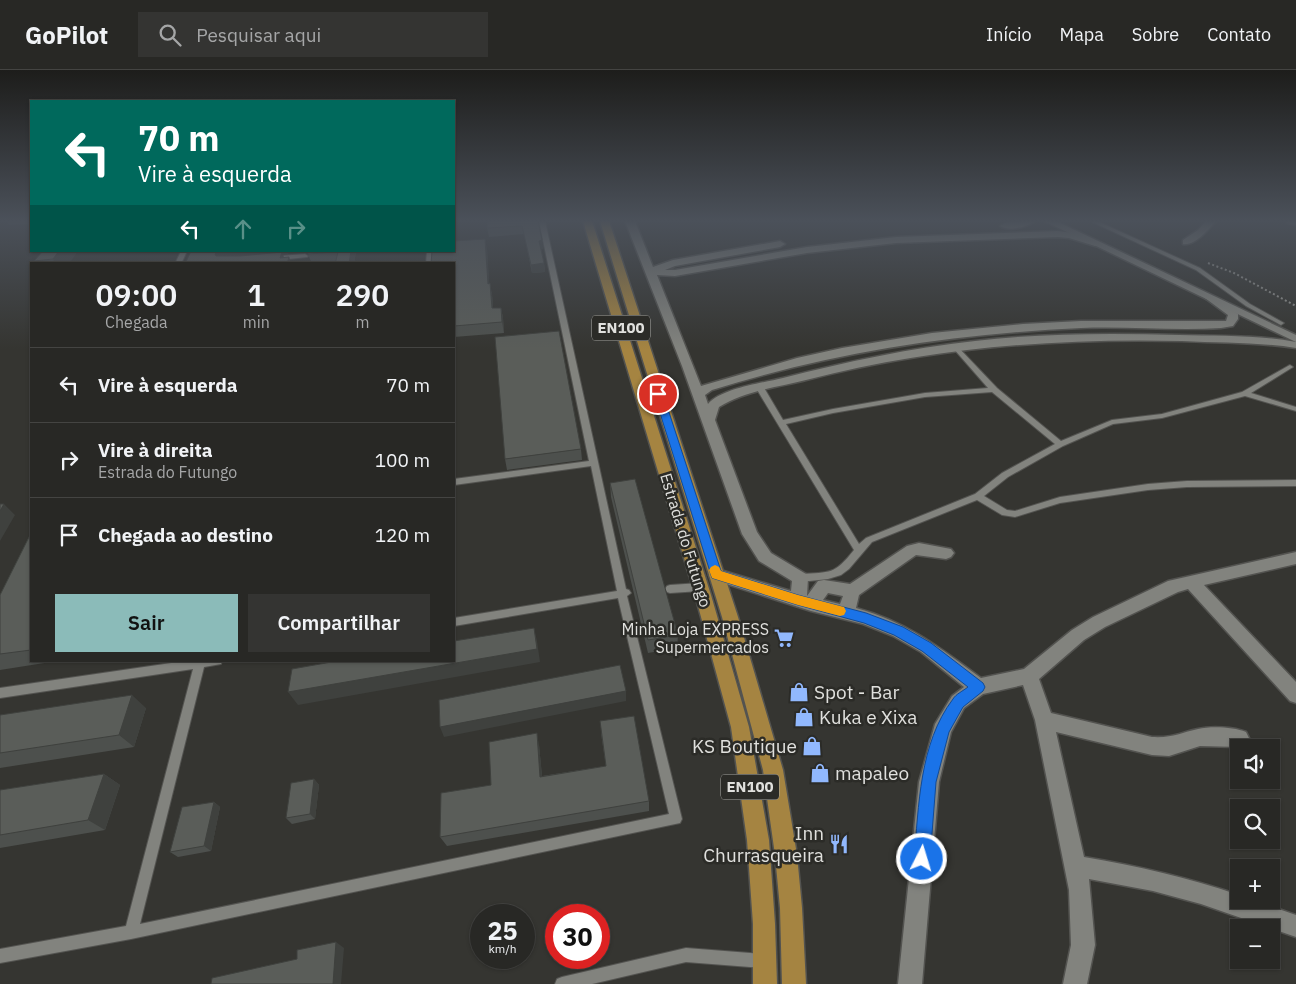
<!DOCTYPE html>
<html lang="pt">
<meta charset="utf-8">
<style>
:root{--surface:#282825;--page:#343432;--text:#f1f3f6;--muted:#a5a6a7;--line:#444442;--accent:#8bbbb9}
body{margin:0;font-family:"IBM Plex Sans",sans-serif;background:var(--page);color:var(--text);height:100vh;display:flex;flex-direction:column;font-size:19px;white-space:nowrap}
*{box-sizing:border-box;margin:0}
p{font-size:16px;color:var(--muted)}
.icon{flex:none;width:28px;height:28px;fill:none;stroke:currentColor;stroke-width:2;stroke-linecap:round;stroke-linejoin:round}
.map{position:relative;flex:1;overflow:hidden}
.details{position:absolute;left:30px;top:192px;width:425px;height:400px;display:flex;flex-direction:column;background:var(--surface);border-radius:0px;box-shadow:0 1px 4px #0004,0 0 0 1px var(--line)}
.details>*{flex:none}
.guide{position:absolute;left:30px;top:30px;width:425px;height:152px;border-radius:0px;box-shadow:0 1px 4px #0004,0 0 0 1px var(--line);background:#00695c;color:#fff;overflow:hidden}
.buttons{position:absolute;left:1230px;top:669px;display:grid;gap:10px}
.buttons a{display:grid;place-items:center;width:50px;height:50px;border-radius:0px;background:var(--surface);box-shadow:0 1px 4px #0004,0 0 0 1px var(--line);font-size:25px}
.speed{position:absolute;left:470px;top:834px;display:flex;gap:10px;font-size:25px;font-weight:700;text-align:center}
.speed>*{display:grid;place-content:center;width:65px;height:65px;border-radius:50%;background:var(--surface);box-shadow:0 1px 4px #0004,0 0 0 1px var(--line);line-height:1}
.speed small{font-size:12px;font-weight:400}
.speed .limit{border:8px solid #d22;background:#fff;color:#111}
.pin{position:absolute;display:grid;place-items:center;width:42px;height:42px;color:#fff;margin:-21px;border:2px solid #fff;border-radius:50%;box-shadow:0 1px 5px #0007}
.me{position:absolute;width:55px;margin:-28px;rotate:5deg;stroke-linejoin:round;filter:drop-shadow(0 0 4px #0008)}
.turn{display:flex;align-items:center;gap:18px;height:105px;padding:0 25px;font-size:22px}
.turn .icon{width:65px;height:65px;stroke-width:2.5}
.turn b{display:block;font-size:35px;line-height:42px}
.lanes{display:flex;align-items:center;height:48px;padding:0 25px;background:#0003;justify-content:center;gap:25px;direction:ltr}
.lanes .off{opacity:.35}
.eta{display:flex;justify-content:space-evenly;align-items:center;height:85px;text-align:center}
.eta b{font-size:30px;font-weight:600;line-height:35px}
.cta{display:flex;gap:10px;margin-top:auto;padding:10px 25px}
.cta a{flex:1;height:58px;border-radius:0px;background:var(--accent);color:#111;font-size:20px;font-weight:600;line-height:58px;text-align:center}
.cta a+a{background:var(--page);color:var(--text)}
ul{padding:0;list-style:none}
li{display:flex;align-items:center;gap:15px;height:75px;padding:0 25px;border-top:1px solid var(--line)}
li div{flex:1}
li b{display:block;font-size:19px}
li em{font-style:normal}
header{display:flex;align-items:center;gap:30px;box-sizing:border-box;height:70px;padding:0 25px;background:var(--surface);border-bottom:1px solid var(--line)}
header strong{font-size:24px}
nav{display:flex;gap:28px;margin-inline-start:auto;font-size:18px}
.search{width:350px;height:45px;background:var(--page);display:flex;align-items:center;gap:12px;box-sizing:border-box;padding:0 18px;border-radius:0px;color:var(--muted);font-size:19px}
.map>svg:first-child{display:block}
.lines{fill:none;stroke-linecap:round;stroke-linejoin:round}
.lane-casing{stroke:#535350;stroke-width:2}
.street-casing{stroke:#535350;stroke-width:3}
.secondary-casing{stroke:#535350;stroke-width:3}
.primary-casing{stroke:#535350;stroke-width:3}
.path{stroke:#93938f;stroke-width:2;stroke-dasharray:2 2.5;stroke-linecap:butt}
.lane{fill:#82837e;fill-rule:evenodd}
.street{fill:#82837e;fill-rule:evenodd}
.secondary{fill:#82837e;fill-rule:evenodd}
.primary{fill:#a58441;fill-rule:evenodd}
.wall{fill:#4d504d}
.shaded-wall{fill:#3f413e}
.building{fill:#5a5d59;stroke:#3f413e}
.route{fill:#1a73e8;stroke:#114b97}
.slow{fill:#f59e0b}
.labels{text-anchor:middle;stroke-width:5;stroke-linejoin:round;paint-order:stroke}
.shield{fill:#2b2b27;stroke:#aaaaa6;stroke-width:1}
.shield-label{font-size:15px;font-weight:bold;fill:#e0e0dd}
.street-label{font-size:16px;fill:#e0e0dd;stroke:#2b2b27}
.poi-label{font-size:16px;fill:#e0e0dd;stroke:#2b2b27;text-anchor:end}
.near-poi-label{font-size:19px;fill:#e0e0dd;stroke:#2b2b27;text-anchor:start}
</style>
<header>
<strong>GoPilot</strong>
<div class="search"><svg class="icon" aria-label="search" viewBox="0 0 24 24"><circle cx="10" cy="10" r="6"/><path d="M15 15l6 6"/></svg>Pesquisar aqui</div>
<nav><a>Início</a><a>Mapa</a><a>Sobre</a><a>Contato</a></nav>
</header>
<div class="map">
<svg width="1296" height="914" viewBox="0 0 1296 914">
<rect width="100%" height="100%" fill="#353531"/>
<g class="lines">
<defs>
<path id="lane" d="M539 151H545L626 519 629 520 631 523 627 526 682 749 680 753 131 869 0 893V879L126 856 193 599 0 628V618L185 591H222L221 594 204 597 140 854 669 744 618 528 454 556V548L617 521 591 396 454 415V409L589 391Z
M1090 151H1097L1200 198 1250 234 1284 253 1281 255 1279 254 1246 236 1196 200Z
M181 181H187L181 194H175Z
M427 181H433L432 194H426Z
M305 184 308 186 307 187 279 190 276 188 279 186Z
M955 275 957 276 997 318 1061 371 1112 350 1162 344 1242 322 1288 296 1290 295 1293 297 1251 323 1296 337V341L1245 326 1162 348 1113 354 1063 376 1008 407 984 426 1007 440 1015 441 1060 427 1148 414 1187 411 1296 410V416L1187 417 1148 420 1060 433 1015 447 1002 445 977 430 872 472 849 499 841 505 828 509 800 512 797 511 795 508 797 505 800 504C831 502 834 505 854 480L756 318 757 316H763L783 350 833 339 925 323 988 318 953 278V276ZM992 322 1055 374 1002 403 975 424 866 468 859 474 786 354 833 343 925 327Z
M700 513 703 514 705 517 703 520 700 521 670 523 667 522 665 519 667 516 670 515Z
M686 878 763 884 768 886 770 891 768 896 763 898 686 892 592 914H555L557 909 562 907Z"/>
<path id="street" d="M625 151H635L653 197 673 190 780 171 785 174 780 177 675 196 665 200H675L807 177 896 167 1058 161 1073 163 1100 173 1095 176 1069 168 1058 167 896 173 807 183 675 206 657 205 701 316 797 288 842 278 932 263 1023 254 1081 251H1226L1228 245 1205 228 1210 225 1238 244V249L1233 256 1221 258C1174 261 1127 256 1081 258 955 264 833 282 712 320L705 325 708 334C722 318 763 313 783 308 846 292 910 278 975 271 1043 263 1111 263 1179 265 1218 266 1258 265 1296 272V278C1259 272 1220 273 1182 271 1053 268 931 278 806 310 778 317 745 321 719 337L715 350 757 462 771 483 806 504 808 508 807 526 818 511 824 510 850 514 907 476 919 473 951 479 954 483 951 487 946 489 916 485 859 525 856 538C907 552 939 577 981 608L1024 599 1072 560 1093 547 1168 511 1296 482V494L1204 515 1296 612V633L1290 631 1188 519 1178 522 1105 557 1084 570 1039 609 1051 643 1152 667C1174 668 1179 663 1198 659 1211 656 1234 657 1246 662L1249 668 1246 674 1239 677 1200 676 1169 686 1152 685 1056 662 1084 787C1138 796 1186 807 1239 825V830H1253L1296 845V867L1201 834 1153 821 1089 809 1095 875 1087 914H1063L1071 875 1069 820 1035 650 1023 615 983 624 964 638 951 662 939 712 922 914H898L919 712 935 654 952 626 964 617 921 582 893 566 863 554 811 541 711 509 709 505 711 501 717 499 791 521 792 511 759 491 742 464 682 296ZM828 523 843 526 840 534 823 530Z
M1023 151H1035C1027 157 1009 162 1000 156L1005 153Z
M1206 151H1216C1208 160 1195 176 1183 174V170L1198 160Z
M1285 151H1296V155L1287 153Z"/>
<path id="secondary" d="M1044 151H1056L1296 265V272Z"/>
<path id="primary" d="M583 151H592L711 525 749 657 769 770 775 854 777 914H753V854L747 770 731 657 695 525Z
M600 151H609L738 547 783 700 797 785 802 838 806 914H782L780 838 775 785 763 700 722 547Z"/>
</defs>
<!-- lane casing -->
<use href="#lane" class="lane-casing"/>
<!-- street casing -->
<use href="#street" class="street-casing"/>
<!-- secondary casing -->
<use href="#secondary" class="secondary-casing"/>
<!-- primary casing -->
<use href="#primary" class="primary-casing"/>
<!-- path -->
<path class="path" d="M1208 193 1234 203 1296 236"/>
<!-- lane -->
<use href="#lane" class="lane"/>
<!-- street -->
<use href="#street" class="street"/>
<!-- secondary -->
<use href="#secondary" class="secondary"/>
<!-- primary -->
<use href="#primary" class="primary"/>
</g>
<!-- wall -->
<path class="wall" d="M6 151H31L28 154 9 155Z
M538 151 543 179H541L544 193 545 202 532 203 524 164 489 167 487 158Z
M487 179 489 214 492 224 493 238H501L503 248 504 263 454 267V194Z
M43 181 69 194H36L34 191Z
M309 181H356L354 194H335V192L312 194 308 184Z
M581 379 582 390 507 400 505 389Z
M610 413 678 565 677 578 648 583 611 427Z
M31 463V591H57L0 600V525Z
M146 638 134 677 0 698V645Z
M601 663 649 731V741L447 776 440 767 491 715 539 675 542 706 606 696Z
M104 704 120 715 105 760 0 778V720Z
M314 709 319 715 315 749 292 754 286 748Z
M214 732 220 737 211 781 178 787 170 782Z"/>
<!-- shaded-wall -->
<path class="shaded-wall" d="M26 151H31L28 154Z
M485 169 487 179 490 224 488 214Z
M542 170 543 179H540L539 171Z
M59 181H78L69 194H55L53 189Z
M218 181H288V184H283L285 191 280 188 219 194 215 184Z
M351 181H356L354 194H349Z
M289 187 292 194H287Z
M544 193 545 202 532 203 531 195Z
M490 213 492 224 494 249 492 238Z
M501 238 503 248 504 263 502 252Z
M4 434 15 445 0 471V441Z
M534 558 537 571 540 592 298 635 288 622Z
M626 621V631L444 667 440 657Z
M132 625 146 638 134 677 119 665Z
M537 663 539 675 543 717 540 707Z
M104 704 120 715 105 760 88 750Z
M314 709 319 715 315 749 310 744Z
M214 732 220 737 211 781 204 776Z
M336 872 344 878 341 914H333Z"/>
<!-- building -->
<path class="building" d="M487 151H538L542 170 539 171 544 193 531 195 522 156 487 158Z
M485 169 488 214 490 213 492 238H501L502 252 454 256V194H431L432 181H454V171Z
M43 181H59L53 189 34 191Z
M191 181H218L215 184 216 186H240L282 182 280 188 289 187 287 194H185Z
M309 181H351L349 194H335L338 182 308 184Z
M559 261 581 379 505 389 495 267Z
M635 409 678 565 648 570 610 413Z
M0 434H4L0 441Z
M31 463V580L0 584V525Z
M534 558 537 579 288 622 292 599 337 591H454V571Z
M620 595 626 621 440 657 439 630Z
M132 625 119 665 0 683V645Z
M634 646 649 731 440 767 441 723 491 715 489 672 537 663 540 707 606 696 600 651Z
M104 704 88 750 0 765V720Z
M314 709 310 744 286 748 291 713Z
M214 732 204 776 170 782 182 737Z
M336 872 333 914H211L212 908 297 889V880Z"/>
<!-- sky -->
<linearGradient id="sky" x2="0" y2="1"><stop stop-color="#1d1d1b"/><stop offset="0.54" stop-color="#4b515a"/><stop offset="1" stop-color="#4b515a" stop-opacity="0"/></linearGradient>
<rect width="1296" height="279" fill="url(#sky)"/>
<!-- route -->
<path class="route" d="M658 321 663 324 721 501 798 525 866 543 903 557 931 573 983 613 985 617 983 621 963 637 949 662 936 712 930 789 928 795 922 797 916 795 914 789C919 736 919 674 953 629 956 624 963 621 968 617L922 581 894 565 864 553 798 535 712 508 654 324Z"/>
<!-- slow -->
<path class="slow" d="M715 495 719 497 721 501 798 525 840 536 844 537 846 541 844 545 840 546 798 535 712 508 709 500 711 497Z"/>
<!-- icons -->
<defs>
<symbol id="supermarket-bare" viewBox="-9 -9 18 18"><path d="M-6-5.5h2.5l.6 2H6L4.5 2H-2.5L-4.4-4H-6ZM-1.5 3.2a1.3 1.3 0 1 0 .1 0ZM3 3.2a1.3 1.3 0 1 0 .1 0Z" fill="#91b8fd" stroke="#2b2b27" stroke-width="2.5" paint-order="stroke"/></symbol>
<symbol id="shop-bare" viewBox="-9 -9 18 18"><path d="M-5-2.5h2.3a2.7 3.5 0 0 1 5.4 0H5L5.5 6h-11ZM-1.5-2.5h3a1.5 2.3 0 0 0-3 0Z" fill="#91b8fd" stroke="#2b2b27" stroke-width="2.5" paint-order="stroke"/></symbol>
<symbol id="restaurant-bare" viewBox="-9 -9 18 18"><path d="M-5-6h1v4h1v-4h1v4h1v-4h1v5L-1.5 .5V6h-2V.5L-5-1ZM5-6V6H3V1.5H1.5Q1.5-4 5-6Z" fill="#91b8fd" stroke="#2b2b27" stroke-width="2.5" paint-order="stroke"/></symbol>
</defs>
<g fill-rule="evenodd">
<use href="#supermarket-bare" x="770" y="554" width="28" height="28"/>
<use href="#shop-bare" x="785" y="608" width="28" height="28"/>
<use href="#shop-bare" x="790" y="633" width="28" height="28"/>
<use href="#shop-bare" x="798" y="662" width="28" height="28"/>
<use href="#shop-bare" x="806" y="689" width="28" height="28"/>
<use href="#restaurant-bare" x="825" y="760" width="28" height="28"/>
</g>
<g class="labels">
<!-- shield labels -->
<g class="shield">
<rect x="592" y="245.5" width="58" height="25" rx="4"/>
<rect x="721" y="704.5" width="58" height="25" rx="4"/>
</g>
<g class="shield-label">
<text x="621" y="263">EN100</text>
<text x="750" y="722">EN100</text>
</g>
<!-- street labels -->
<g class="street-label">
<text transform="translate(686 470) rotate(73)" y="6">Estrada do Futungo</text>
</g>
<!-- poi labels -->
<g class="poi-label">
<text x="769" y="565">Minha Loja EXPRESS<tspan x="769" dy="18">Supermercados</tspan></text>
</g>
<!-- near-poi labels -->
<g class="near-poi-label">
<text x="814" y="629">Spot - Bar</text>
<text x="819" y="654">Kuka e Xixa</text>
<text x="797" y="683" text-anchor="end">KS Boutique</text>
<text x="835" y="710">mapaleo</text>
<text x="824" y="770" text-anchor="end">Inn<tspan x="824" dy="22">Churrasqueira</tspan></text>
</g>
</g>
</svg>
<div class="buttons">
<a><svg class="icon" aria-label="sound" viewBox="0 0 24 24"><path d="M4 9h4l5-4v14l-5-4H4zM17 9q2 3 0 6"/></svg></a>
<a><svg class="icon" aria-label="search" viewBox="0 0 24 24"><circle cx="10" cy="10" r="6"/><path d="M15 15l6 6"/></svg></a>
<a>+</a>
<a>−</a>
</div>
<div class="speed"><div>25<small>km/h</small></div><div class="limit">30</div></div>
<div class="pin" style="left:658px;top:324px;background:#d93025"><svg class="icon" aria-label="arrive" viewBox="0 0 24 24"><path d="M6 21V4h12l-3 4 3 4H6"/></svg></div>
<svg class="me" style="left:922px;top:789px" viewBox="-20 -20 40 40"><circle r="17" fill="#1a73e8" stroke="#fff" stroke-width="3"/><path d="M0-11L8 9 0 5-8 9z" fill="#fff"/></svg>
<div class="guide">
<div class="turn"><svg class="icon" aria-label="left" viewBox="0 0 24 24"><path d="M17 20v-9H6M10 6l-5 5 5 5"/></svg><div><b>70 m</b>Vire à esquerda</div></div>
<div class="lanes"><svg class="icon" aria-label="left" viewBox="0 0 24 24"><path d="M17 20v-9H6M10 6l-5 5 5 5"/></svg><svg class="icon off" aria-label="ahead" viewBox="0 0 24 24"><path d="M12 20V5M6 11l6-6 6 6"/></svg><svg class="icon off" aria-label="right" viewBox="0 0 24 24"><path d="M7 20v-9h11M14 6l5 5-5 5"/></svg></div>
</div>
<section class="details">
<div class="eta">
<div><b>09:00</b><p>Chegada</p></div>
<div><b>1</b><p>min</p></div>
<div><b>290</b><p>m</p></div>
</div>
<ul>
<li><svg class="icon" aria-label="left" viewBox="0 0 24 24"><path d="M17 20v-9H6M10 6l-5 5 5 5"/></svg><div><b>Vire à esquerda</b></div><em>70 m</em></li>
<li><svg class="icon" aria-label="right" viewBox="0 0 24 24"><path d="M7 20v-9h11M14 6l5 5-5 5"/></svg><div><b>Vire à direita</b><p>Estrada do Futungo</p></div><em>100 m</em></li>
<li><svg class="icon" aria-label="arrive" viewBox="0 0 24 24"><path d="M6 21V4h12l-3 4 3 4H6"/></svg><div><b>Chegada ao destino</b></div><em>120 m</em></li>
</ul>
<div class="cta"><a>Sair</a><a>Compartilhar</a></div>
</section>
</div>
